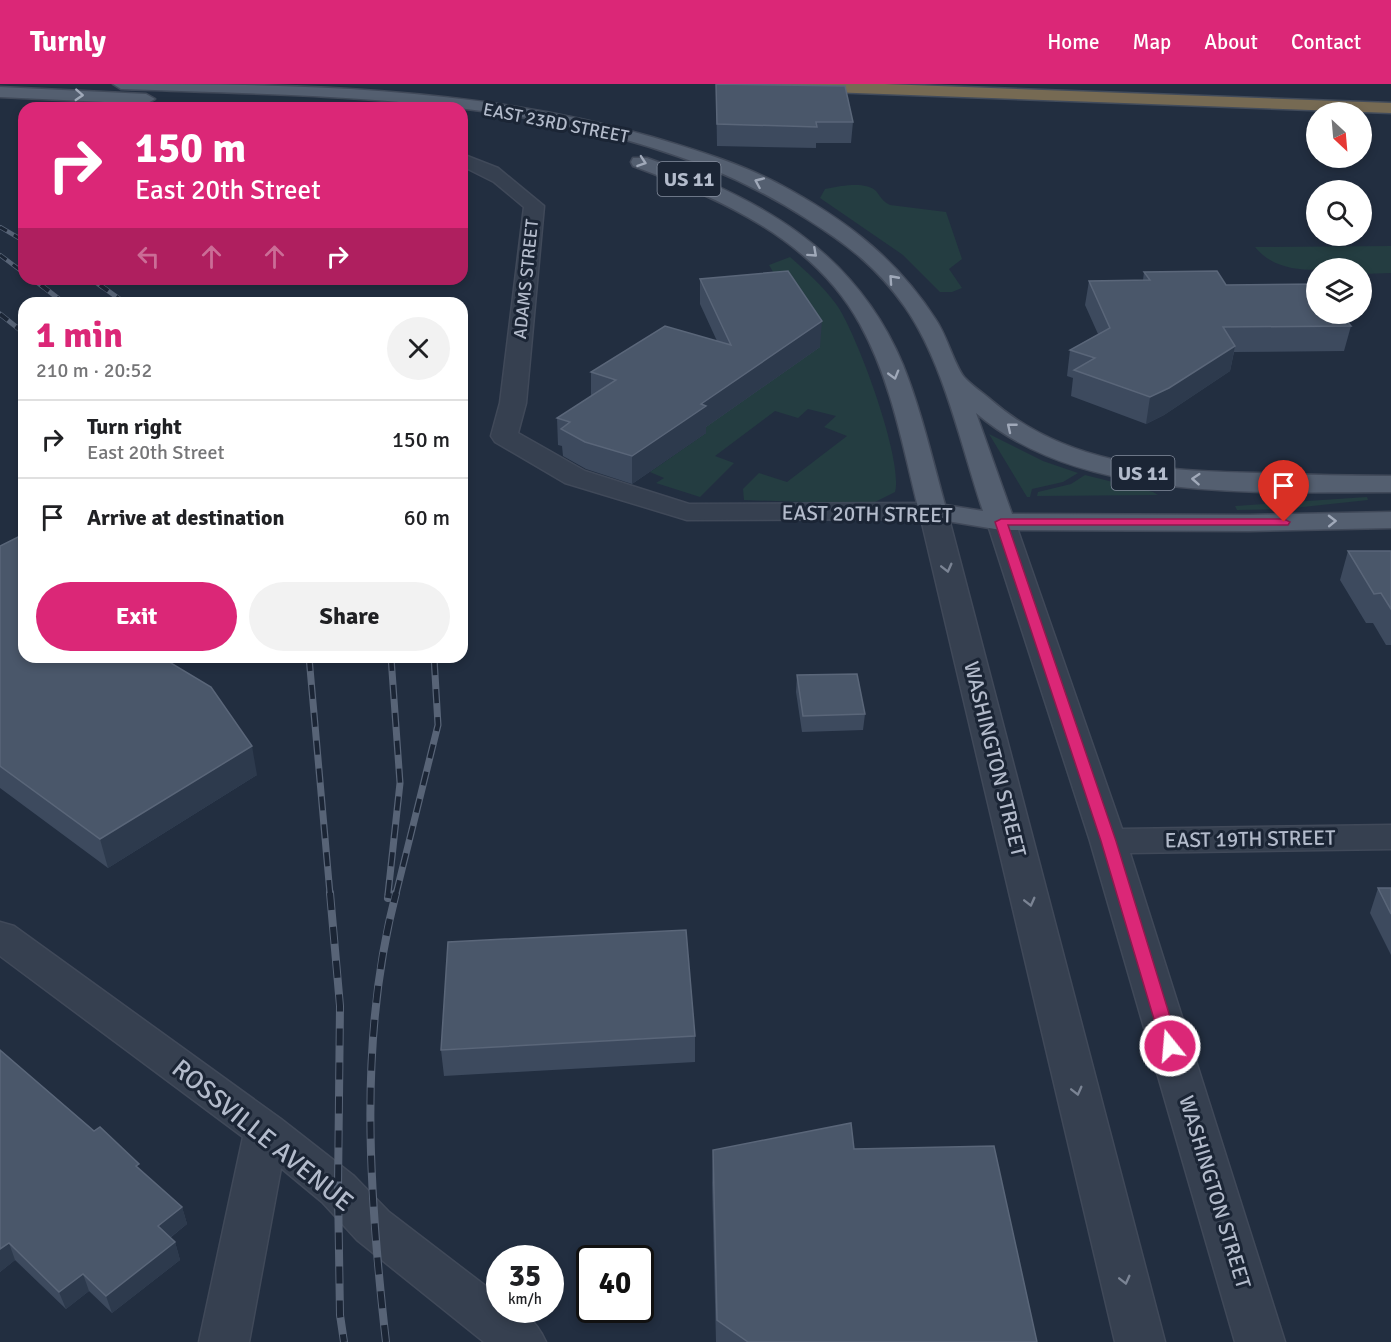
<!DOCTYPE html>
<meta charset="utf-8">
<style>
:root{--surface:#fff;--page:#f2f2f2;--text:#202124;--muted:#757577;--line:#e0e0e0;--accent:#db2777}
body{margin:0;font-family:Signika,sans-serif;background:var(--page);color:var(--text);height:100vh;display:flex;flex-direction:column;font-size:22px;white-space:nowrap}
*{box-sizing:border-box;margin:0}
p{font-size:20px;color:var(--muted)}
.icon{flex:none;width:33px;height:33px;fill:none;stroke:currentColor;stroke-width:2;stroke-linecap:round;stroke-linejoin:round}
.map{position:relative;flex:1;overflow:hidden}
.drawer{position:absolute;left:18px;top:213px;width:450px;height:366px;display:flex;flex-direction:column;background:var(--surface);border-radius:18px;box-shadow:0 3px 9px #0003}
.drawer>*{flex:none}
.guide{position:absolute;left:18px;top:18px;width:450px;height:183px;border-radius:18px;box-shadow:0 3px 9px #0003;background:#db2777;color:#fff;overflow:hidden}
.needle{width:39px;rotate:154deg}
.tools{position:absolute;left:1306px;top:18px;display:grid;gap:12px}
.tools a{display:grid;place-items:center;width:66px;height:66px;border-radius:50%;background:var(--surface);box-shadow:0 3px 9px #0003;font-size:30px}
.speed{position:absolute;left:486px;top:1161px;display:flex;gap:12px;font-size:30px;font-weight:700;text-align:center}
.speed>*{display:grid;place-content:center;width:78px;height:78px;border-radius:50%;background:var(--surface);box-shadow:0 3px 9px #0003;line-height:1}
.speed small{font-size:15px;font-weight:400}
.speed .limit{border:3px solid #111;border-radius:9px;background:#fff;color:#111}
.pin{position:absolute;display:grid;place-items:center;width:51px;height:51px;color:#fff;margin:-62px -26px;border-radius:50% 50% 50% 0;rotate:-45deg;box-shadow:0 0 6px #0007}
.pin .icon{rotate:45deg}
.me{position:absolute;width:66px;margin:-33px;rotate:343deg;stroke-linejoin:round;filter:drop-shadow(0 0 4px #0008)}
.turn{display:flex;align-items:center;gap:21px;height:126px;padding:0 18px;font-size:27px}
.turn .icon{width:78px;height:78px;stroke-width:2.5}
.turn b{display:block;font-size:42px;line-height:51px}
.lanes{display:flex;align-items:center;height:57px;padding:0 18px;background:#0003;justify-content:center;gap:30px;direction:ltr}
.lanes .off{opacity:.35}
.round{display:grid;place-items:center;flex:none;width:63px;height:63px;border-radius:32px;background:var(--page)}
.head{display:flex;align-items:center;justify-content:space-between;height:102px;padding:0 18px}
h1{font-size:36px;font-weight:800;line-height:45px;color:var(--accent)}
.cta{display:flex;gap:12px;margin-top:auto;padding:12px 18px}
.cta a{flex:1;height:69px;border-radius:36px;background:var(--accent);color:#fff;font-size:24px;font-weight:800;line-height:69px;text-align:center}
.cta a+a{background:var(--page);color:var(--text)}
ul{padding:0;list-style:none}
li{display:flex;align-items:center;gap:18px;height:78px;padding:0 18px;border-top:2px solid var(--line)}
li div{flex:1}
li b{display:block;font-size:22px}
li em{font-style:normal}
header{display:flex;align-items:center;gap:36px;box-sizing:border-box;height:84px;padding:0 30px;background:var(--accent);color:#fff}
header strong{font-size:28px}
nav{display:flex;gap:33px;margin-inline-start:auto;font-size:21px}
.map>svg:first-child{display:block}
.green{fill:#243d41}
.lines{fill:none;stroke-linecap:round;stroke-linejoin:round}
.minor-casing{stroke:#404959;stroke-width:3}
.major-casing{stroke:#404959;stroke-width:3}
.highway-casing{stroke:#414b5b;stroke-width:3}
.minor{fill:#364050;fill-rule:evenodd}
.major{fill:#545f70;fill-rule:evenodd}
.highway{fill:#766a53;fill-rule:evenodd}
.rail-far3-casing{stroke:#586477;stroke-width:4.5}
.rail-far2-casing{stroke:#586477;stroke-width:5}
.rail-far1-casing{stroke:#586477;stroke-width:7}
.rail-casing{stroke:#586477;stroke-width:8}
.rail-far3{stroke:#1b2535;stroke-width:3;stroke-dasharray:8;stroke-linecap:butt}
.rail-far2{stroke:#1b2535;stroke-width:4;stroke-dasharray:10;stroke-linecap:butt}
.rail-far1{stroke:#1b2535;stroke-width:4.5;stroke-dasharray:14;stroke-linecap:butt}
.rail{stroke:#1b2535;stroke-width:6;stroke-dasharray:17;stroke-linecap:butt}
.wall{fill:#3d4a5e}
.shaded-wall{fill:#2d3a4d}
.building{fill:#4a576a;stroke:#5a6679;stroke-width:1.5}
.oneway{stroke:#a0a9b9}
.oneway2{stroke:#7b8494}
.route{fill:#db2777;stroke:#8e194d;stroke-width:1.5}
.labels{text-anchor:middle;stroke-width:6;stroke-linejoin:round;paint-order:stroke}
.far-street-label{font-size:18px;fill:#b3bbcb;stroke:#1b2535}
.shield{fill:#1b2535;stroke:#858e9e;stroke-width:1.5}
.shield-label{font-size:20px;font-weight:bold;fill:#b3bbcb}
.street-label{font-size:21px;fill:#b3bbcb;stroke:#1b2535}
.near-street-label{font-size:26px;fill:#b3bbcb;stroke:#1b2535}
</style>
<header>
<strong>Turnly</strong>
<nav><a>Home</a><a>Map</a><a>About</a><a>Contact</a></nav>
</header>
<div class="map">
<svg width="1391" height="1258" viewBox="0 0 1391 1258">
<rect width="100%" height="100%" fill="#222e40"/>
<!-- green -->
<path class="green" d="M841 102C852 101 867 99 876 107 881 113 882 117 890 121L946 128 962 175 949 185 962 204 952 208H940L903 171 820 114 825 105Z
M1391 162V189L1362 190V184C1326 184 1281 195 1255 163Z
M790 173C807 188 823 202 836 220 856 247 904 377 895 408L875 418 863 420 744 416 743 405 759 389 787 398 847 352 824 343 836 332 808 325 798 334 775 327 715 372 734 379 700 413 656 399 664 394 650 388 706 349 701 347 787 212 769 181Z
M989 350 1043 377 1078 389 1063 398 1032 405 1030 413H1027Z
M1085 391 1153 408 1158 411 1037 412 1038 408 1071 400Z
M1367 413 1368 416 1284 425 1237 426 1235 422Z"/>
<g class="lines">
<defs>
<path id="minor" d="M462 70 498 84 544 122 526 319 518 349 585 387 689 420 933 419 943 421 947 427 1165 1258H1115L921 435 687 436 565 399 495 358 491 352 500 319 524 123 494 98 462 82Z
M1001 430 1011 432 1015 438 1122 745 1391 741V765L1130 769 1285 1258H1235L1090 757 987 438 991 432Z
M0 838 14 842 281 1035 354 1092 389 1128 500 1213V1226C524 1226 536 1236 546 1258H484L357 1156 322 1118 281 1084 249 1258H199L243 1053 0 872Z"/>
<path id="major" d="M113 0C293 0 477 2 652 53 699 67 748 82 790 106 851 140 898 177 936 236 947 252 954 280 964 293 971 301 983 309 991 316 1066 381 1161 387 1257 389 1301 391 1346 392 1391 392V408C1261 408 1080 419 976 329L1012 430 1249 431 1391 428V444L1249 447 1001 446 923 433 919 427C903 364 892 298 860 240 814 156 720 114 633 82L631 78 633 74H647C759 114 855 166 903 281 921 326 932 374 945 421L983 427C961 362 944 279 905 223 877 183 848 161 807 135 616 10 343 13 121 5Z
M0 3 146 10 155 15 146 20 0 13Z"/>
<path id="highway" d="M740 0H885L1391 19V29L748 5Z"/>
</defs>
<!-- minor casing -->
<use href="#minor" class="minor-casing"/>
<!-- major casing -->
<use href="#major" class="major-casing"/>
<!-- highway casing -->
<use href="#highway" class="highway-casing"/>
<!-- minor -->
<use href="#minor" class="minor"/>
<!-- major -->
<use href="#major" class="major"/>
<!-- highway -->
<use href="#highway" class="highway"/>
<defs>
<path id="rail-far3" d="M0 143 24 157
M0 171 24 189
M32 195 43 203
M91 195 102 203"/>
<path id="rail-far2" d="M41 201 64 219
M100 201 125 219
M0 230 24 249"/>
<path id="rail-far1" d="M309 573 330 810
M388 810 400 699 391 573
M396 810 438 641 434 573"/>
<path id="rail" d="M330 809 340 922 338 1105 340 1231 344 1258
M388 814 389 809
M386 1258C369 1109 358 955 396 809"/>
</defs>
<!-- rail-far3 casing -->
<use href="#rail-far3" class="rail-far3-casing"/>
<!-- rail-far2 casing -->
<use href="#rail-far2" class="rail-far2-casing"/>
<!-- rail-far1 casing -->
<use href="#rail-far1" class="rail-far1-casing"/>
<!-- rail casing -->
<use href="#rail" class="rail-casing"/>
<!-- rail-far3 -->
<use href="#rail-far3" class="rail-far3"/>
<!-- rail-far2 -->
<use href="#rail-far2" class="rail-far2"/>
<!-- rail-far1 -->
<use href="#rail-far1" class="rail-far1"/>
<!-- rail -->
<use href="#rail" class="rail"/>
</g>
<!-- wall -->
<path class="wall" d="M716 0 853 38 851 59H816V64L717 62Z
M1144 188 1226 201 1351 242 1344 267 1234 268 1230 287 1164 331 1146 340 1071 312 1073 294 1067 292 1070 266 1098 250 1085 221 1089 197 1143 196Z
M700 195 820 263 706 343V349L632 400 586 385 563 372 562 362 558 361 557 334 591 312V288L717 257 700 220Z
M0 462 24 573 257 691 108 784 0 704Z
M1348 467H1391V561H1386L1373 539H1366L1340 496Z
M797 591 865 630 863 646 802 648 796 608Z
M1378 804H1391V871L1370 829Z
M695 952V978L444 992 441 966Z
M0 966 140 1086 182 1123 187 1140 170 1154 175 1158 180 1176 112 1229 89 1207 66 1225 15 1176 0 1188Z
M854 1065 1037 1258H716L712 1099 713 1066Z"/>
<!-- shaded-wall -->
<path class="shaded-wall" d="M822 237 820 263 706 343V349L632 400V372L701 320Z
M1235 262 1230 287 1164 331 1146 340 1150 313Z
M252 662 257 691 108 784 100 755Z
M182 1123 187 1140 163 1159 158 1142Z
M175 1158 180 1176 112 1229 106 1212Z
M9 1159 15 1176 0 1188V1165Z
M83 1190 89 1207 66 1225 59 1208Z"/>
<!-- building -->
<path class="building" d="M716 0 845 2 853 38H816L817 43 717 40Z
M788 187 822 237 701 320 706 322 632 372 585 358 561 345 570 338 557 334 616 296 591 288 665 242 731 261 700 195Z
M1217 187 1226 201 1317 200V230H1341L1351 242 1223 243 1235 262 1169 304 1150 313 1074 286 1095 274 1070 266 1110 244 1089 197 1150 196 1144 188Z
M20 452 24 453V573H161L211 603 252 662 100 755 0 682V462Z
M1348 467H1391V525L1381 509 1374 510Z
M857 590 865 630 803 632 797 591Z
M1378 804H1391V830Z
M686 846 695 952 441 966 448 858Z
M0 966 94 1047 100 1043 139 1080 136 1082 182 1123 158 1142 175 1158 106 1212 83 1190 59 1208 9 1159 0 1165Z
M851 1039 854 1065 994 1062 1037 1258H748L717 1236 713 1066Z"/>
<!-- one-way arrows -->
<defs><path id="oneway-chevron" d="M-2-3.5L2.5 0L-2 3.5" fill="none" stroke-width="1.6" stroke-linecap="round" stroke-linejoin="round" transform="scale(1.5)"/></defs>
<g class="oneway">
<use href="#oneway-chevron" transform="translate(79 11) rotate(3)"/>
<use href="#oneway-chevron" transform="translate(642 78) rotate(19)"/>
<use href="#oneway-chevron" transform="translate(759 98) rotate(-156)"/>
<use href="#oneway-chevron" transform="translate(813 169) rotate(42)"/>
<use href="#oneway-chevron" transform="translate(893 195) rotate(-132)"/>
<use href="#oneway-chevron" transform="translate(894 291) rotate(74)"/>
<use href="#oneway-chevron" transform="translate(1011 343) rotate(-141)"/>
<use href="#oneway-chevron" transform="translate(1196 395) rotate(-176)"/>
<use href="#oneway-chevron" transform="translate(1332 437) rotate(-1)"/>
</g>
<g class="oneway2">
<use href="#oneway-chevron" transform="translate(947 484) rotate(76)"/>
<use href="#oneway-chevron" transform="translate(1030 818) rotate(76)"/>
<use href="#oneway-chevron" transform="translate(1077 1007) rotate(76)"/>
<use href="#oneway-chevron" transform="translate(1125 1196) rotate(76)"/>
</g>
<!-- route -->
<path class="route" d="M1284 435 1290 438 1288 441H1008L1116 757 1179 962 1177 966H1164L1162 962 1101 757 995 438 1001 435Z"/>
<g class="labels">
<!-- far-street labels -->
<g class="far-street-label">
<text transform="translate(556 39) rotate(11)" y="6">EAST 23RD STREET</text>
<text transform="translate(526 195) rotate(-84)" y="6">ADAMS STREET</text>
</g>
<!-- shield labels -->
<g class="shield">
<rect x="657.5" y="78" width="63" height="34" rx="4.5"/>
<rect x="1111.5" y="372" width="63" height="34" rx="4.5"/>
</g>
<g class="shield-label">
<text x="689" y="102">US 11</text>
<text x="1143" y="396">US 11</text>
</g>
<!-- street labels -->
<g class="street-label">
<text transform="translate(867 430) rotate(1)" y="7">EAST 20TH STREET</text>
<text transform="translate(995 675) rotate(76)" y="7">WASHINGTON STREET</text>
<text transform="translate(1250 755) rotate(-1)" y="7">EAST 19TH STREET</text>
<text transform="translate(1215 1108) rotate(73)" y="7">WASHINGTON STREET</text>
</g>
<!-- near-street labels -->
<g class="near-street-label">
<text transform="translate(263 1051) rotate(39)" y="9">ROSSVILLE AVENUE</text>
</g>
</g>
</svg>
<div class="tools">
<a><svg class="needle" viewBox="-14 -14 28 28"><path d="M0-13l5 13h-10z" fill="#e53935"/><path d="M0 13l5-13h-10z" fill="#757577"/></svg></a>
<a><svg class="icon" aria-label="search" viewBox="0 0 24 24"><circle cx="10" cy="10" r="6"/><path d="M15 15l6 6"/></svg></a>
<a><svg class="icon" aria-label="layers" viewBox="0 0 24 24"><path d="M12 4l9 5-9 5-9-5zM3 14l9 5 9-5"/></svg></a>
</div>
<div class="speed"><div>35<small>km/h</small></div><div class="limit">40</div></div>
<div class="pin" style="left:1284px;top:438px;background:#d93025"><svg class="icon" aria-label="arrive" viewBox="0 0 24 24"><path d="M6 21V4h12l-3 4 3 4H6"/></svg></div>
<svg class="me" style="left:1170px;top:962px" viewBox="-20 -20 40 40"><circle r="17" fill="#db2777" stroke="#fff" stroke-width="3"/><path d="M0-11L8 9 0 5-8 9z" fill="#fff"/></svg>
<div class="guide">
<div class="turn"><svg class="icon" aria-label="right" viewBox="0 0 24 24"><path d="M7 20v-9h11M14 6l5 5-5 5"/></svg><div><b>150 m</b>East 20th Street</div></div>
<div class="lanes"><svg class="icon off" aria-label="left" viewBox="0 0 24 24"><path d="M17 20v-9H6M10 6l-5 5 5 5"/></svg><svg class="icon off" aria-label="ahead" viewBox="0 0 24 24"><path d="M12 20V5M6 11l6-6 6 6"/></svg><svg class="icon off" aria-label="ahead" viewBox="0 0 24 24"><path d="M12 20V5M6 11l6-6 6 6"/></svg><svg class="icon" aria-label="right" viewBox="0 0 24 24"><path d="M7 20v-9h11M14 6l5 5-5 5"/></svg></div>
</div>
<section class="drawer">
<div class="head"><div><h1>1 min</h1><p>210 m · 20:52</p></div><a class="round"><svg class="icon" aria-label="close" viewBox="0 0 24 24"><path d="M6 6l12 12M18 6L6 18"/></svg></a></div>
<ul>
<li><svg class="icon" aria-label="right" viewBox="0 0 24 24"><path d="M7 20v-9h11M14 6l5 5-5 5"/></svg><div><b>Turn right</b><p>East 20th Street</p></div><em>150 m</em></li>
<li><svg class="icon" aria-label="arrive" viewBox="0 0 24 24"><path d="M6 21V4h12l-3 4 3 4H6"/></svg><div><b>Arrive at destination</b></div><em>60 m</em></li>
</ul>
<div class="cta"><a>Exit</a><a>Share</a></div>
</section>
</div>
